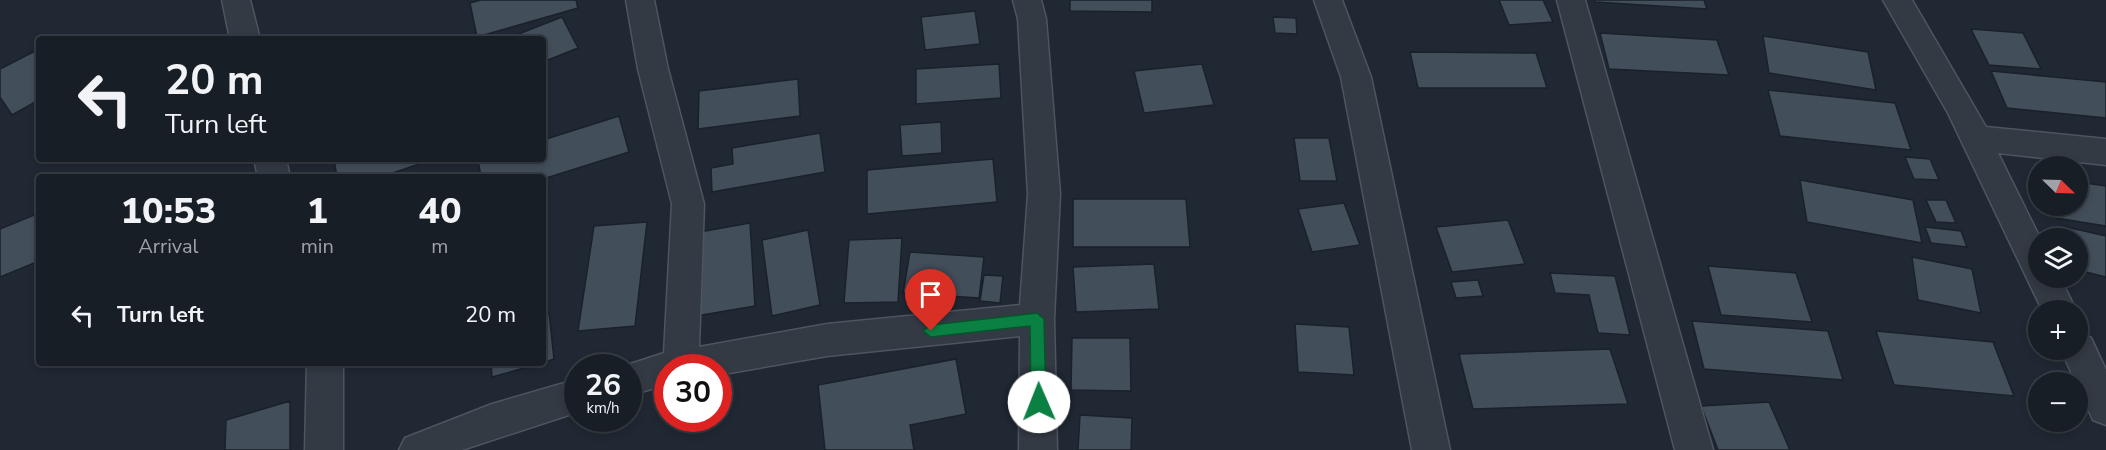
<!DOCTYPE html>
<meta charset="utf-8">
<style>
:root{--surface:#181e26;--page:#21272e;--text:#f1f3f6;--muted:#9fa2a7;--line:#363c43}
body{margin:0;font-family:"Nunito Sans",sans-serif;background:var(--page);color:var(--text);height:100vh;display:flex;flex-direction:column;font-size:22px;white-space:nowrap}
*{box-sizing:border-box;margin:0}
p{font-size:20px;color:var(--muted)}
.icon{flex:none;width:33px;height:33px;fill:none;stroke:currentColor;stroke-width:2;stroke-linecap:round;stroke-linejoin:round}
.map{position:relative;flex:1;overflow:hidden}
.drawer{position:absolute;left:36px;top:174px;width:510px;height:192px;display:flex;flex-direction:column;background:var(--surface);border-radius:6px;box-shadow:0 3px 9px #0003,0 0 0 2px var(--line)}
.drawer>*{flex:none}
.banner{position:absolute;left:36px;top:36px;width:510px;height:126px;border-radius:6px;box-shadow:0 3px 9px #0003,0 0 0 2px var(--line);background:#181e26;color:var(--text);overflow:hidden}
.needle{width:39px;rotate:113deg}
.fabs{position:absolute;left:2028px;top:156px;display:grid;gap:12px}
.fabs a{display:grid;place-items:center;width:60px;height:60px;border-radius:50%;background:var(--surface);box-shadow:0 3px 9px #0003,0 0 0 2px var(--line);font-size:30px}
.speed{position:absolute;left:564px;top:354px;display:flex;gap:12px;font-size:30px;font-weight:700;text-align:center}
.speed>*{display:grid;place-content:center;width:78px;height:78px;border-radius:50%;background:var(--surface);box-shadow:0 3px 9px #0003,0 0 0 2px var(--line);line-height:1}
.speed small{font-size:15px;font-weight:400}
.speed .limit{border:9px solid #d22;background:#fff;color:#111}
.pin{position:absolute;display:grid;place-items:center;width:51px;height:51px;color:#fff;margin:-62px -26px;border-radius:50% 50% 50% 0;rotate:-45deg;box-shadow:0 0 6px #0007}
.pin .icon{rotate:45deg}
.me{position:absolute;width:66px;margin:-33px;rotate:359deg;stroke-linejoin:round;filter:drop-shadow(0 0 4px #0008)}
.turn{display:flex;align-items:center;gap:21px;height:126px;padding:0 30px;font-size:27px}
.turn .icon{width:78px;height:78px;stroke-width:2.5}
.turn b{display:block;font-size:42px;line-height:51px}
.eta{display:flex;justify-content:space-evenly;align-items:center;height:102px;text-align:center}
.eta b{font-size:36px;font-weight:800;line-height:42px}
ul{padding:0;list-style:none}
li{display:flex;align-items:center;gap:18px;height:78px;padding:0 30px}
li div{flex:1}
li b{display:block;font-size:22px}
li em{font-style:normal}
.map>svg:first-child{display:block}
.building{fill:#434e5b;stroke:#1a212b;stroke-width:1.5}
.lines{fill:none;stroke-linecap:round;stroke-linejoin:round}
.minor-casing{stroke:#4d5560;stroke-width:3}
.minor{fill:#333a44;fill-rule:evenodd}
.route{fill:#0b8043;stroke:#07532c;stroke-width:1.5}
</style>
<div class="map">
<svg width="2106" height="450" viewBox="0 0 2106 450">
<rect width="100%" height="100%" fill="#202833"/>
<!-- building -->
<path class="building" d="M481 0H576L578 8 477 37 470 3Z
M1070 0H1152V12L1070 11Z
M1499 0H1543L1553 22 1509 25Z
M1594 0H1704L1707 9 1595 2Z
M975 11 980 44 925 50 921 17Z
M562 17 578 48 543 62V39H506Z
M1273 17 1296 18 1297 34 1275 33Z
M1971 29 2023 33 2041 69 1989 65Z
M1600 33 1717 40 1729 75 1609 69Z
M1763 36 1868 52 1876 90 1769 73Z
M39 49V100L12 115 0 97V69Z
M1410 52 1536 53 1547 88H1418Z
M999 64 1001 98 916 104V69Z
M1202 64 1214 105 1144 113 1134 71Z
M1991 71 2106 82V118L2007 108Z
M798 79 800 116 698 129 699 91Z
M1768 90 1895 103 1911 150 1780 136Z
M619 116 629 152 543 179V177H481L478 160 543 159V140Z
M941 122 942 153 902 156 900 125Z
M820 133 825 172 712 192 711 168 733 164 732 148Z
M1294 138H1329L1337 181H1300Z
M1905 157 1930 159 1939 180 1914 179Z
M334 159H434L381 177H337Z
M993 159 997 202 867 214V170Z
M1800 180 1913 200 1922 243 1807 222Z
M2078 182 2106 186V226L2056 218 2052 206H2078Z
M1073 199H1186L1190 247H1073Z
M1926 200H1946L1956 223 1936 222Z
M1344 203 1360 245 1312 252 1298 209Z
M39 213V261L0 277V229Z
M1508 220 1525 264 1452 272 1436 227Z
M647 222 635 326 578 331 594 226Z
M750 223 755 306 696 316 694 233Z
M2062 226 2106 236V277L2078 270V238H2065Z
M1925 227 1961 231 1967 247 1931 243Z
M808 230 820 305 772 316 762 240Z
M902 238 898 302 844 303 849 240Z
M910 252 984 257 979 298 903 293Z
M1912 257 1972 269 1981 313 1918 300Z
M1154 264 1159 309 1076 312 1073 267Z
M1708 266 1796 273 1812 322 1721 315Z
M1550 273 1615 276 1630 335 1598 333 1589 295 1555 293Z
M984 275 1003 276 1000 303 980 301Z
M1478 280 1483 296 1456 298 1451 282Z
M549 313 554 359 543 363V315Z
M1692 321 1828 331 1843 380 1704 369Z
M1295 324 1349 327 1354 375 1298 372Z
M1876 331 1993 342 2014 396 1894 385Z
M1072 338H1130L1131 391 1071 390Z
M1610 349 1628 404 1473 409 1459 354Z
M956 359 966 414 910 425 914 450H825L818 385Z
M491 363H542L492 377Z
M290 401V450H225L226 420Z
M1769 402 1790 450H1718L1701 406Z
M1080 415 1132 418 1131 450H1078Z"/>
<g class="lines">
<defs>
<path id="minor" d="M222 0H250L260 39H230Z
M626 0H654L668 69 704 204 699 347 827 324 1020 305 1028 194 1018 19 1013 0H1041L1046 19 1060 194 1054 319 1057 450H1019L1020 336 827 356 718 375V368H668V384L628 396V368H618L664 353 672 204 638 69Z
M1314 0H1342L1371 77 1450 450H1412L1341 77Z
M1557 0H1585L1713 450H1675Z
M1883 0H1912L1986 127 2106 139V165L1998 153 2040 238 2038 278H2060L2076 310H2042L1948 113Z
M254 159H286L290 177H258Z
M2078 333 2091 338 2106 370V425L2093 420 2061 350H2078Z
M307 363H343V450H305Z
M578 379V412L462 450H399L405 438 492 404Z"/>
</defs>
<!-- minor casing -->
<use href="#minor" class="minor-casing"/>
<!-- minor -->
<use href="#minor" class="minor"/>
</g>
<!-- route -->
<path class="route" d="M1037 313 1044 319 1046 402 1044 407 1039 409 1033 407 1031 402 1030 326 931 337 923 331 931 325Z"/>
</svg>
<div class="fabs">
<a><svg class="needle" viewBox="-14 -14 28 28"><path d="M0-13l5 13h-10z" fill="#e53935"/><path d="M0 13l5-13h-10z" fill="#9fa2a7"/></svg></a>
<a><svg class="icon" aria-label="layers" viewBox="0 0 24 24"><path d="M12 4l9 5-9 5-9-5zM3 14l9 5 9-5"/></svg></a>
<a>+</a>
<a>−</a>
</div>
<div class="speed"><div>26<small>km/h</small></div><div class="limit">30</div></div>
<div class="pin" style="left:931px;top:331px;background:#d93025"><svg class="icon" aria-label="arrive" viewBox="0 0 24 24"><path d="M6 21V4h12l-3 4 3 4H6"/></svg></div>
<svg class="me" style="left:1039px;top:402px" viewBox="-20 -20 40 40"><circle r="19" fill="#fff"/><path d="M0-13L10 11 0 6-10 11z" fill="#0b8043"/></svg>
<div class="banner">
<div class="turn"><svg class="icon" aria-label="left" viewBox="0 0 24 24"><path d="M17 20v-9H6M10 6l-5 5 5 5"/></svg><div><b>20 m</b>Turn left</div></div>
</div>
<section class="drawer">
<div class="eta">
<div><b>10:53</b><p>Arrival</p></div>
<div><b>1</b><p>min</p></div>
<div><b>40</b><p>m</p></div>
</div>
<ul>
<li><svg class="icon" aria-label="left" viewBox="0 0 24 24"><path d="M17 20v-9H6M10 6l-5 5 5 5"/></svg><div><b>Turn left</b></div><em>20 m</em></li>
</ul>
</section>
</div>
